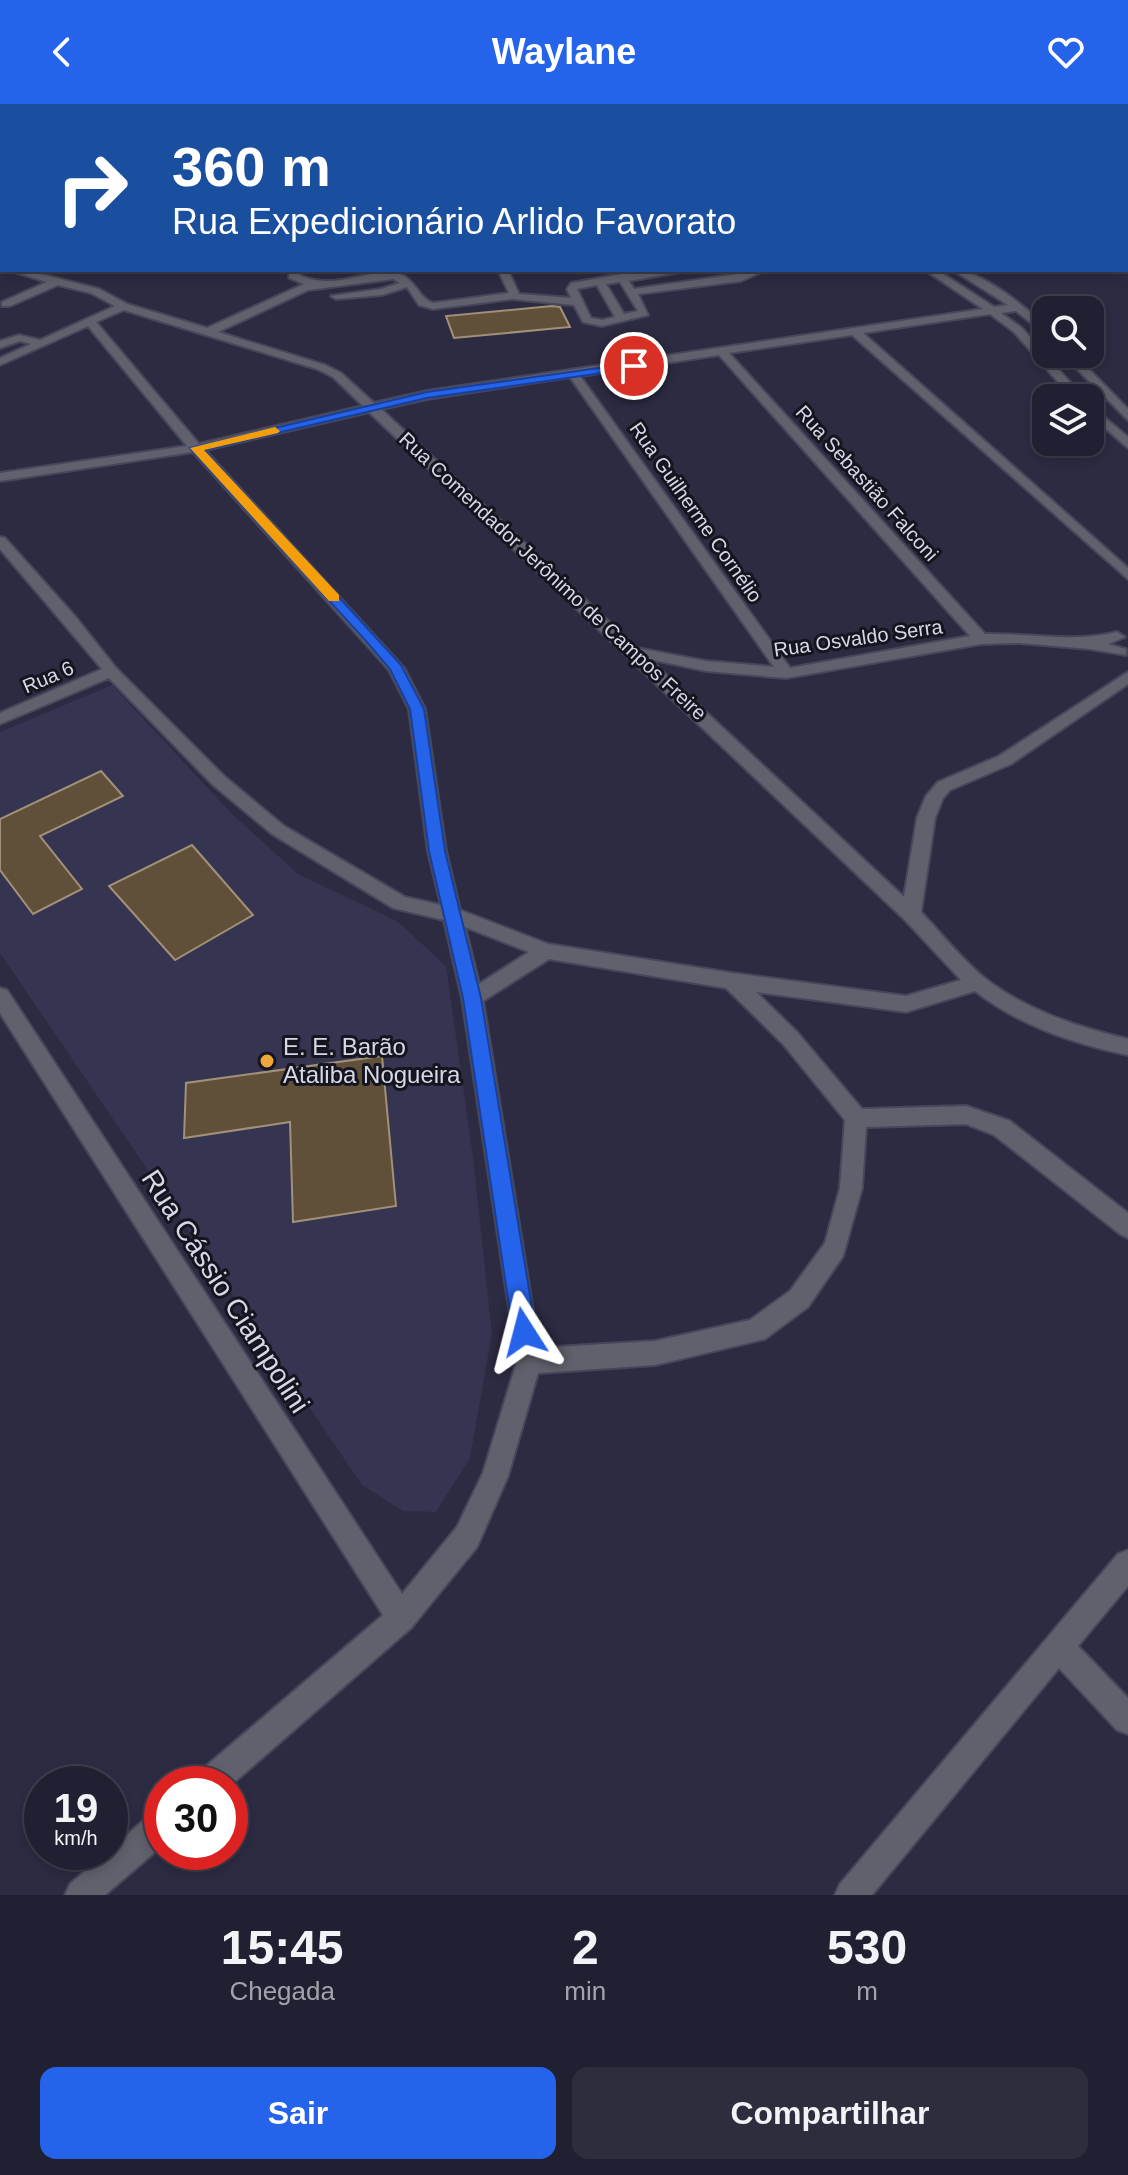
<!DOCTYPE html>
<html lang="pt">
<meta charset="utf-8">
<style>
:root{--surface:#212032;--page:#2d2d3e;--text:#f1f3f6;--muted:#a2a3ac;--line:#3e3e4d;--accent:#2563eb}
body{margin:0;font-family:Helvetica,sans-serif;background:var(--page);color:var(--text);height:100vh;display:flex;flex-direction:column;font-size:30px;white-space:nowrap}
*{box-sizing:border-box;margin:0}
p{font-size:26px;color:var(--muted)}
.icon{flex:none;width:44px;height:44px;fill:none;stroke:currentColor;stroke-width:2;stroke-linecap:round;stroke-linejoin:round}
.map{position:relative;height:1791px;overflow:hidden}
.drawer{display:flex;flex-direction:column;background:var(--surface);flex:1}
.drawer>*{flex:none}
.guide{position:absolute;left:0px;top:0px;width:1128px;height:168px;box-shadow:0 4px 12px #0003,0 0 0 2px var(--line);background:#1a4fa0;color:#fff;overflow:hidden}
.tools{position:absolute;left:1032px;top:192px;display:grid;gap:16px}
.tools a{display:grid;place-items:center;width:72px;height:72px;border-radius:16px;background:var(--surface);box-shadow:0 4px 12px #0003,0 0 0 2px var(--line);font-size:40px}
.speed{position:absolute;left:24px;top:1662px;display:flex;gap:16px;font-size:40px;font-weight:700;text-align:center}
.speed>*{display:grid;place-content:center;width:104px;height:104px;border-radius:50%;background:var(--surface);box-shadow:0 4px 12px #0003,0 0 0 2px var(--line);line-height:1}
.speed small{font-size:20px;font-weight:400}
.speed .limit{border:12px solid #d22;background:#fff;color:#111}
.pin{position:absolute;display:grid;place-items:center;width:68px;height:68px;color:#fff;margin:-34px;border:4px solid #fff;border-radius:50%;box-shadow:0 2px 8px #0007}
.me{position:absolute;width:88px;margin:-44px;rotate:351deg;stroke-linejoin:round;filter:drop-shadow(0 0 6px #0008)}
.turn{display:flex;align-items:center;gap:28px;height:168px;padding:0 40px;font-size:36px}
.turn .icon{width:104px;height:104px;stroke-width:2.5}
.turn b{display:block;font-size:56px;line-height:68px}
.eta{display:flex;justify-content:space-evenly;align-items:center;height:136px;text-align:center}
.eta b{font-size:48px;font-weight:800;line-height:56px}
.cta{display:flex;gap:16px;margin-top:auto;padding:16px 40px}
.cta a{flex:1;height:92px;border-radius:16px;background:var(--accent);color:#fff;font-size:32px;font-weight:800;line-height:92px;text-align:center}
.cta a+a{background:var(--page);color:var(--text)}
header{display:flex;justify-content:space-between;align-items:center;height:104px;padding:0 40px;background:var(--accent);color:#fff;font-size:36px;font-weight:800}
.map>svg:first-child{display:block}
.built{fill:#353451}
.building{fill:#615039;stroke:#a39078;stroke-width:2}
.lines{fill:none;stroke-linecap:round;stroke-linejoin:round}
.minor-casing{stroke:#47475c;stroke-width:4}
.minor{fill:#61616d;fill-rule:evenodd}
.route{fill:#2563eb;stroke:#184099;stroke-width:2}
.slow{fill:#f59e0b}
.poi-dot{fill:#eda83b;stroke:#15151f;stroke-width:3}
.labels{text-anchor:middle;stroke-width:6;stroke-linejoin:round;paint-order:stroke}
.far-street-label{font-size:20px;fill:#d7d8e7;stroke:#15151f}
.poi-label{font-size:24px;fill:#d7d8e7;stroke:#15151f;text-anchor:start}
.near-street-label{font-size:28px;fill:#d7d8e7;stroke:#15151f}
</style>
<header><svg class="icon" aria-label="back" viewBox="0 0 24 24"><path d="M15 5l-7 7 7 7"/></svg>Waylane<svg class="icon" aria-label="heart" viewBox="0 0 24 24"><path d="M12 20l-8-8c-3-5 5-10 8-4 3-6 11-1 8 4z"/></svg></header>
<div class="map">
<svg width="1128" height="1791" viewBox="0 0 1128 1791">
<rect width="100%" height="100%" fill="#2c2b42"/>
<!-- built -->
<path class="built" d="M112 581 231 709 298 770 397 817 446 862 473 1053 492 1230 470 1354 436 1408 403 1407 362 1381 0 849V628Z"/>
<!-- building -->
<path class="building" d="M552 202 560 203 570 223 454 234 446 212Z
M101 667 123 692 40 732 82 785 33 810 0 766V715Z
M192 741 253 811 175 856 109 782Z
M382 952 396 1102 293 1118 290 1018 184 1034 186 979Z"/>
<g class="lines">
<defs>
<path id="minor" d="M445 0H454L456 2H447Z
M486 0H499L501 2H488Z
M516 0H544L541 2Z
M577 0H585V2H577Z
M598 0H606V2H598Z
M706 0H718L720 2H708Z
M837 0H848L850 2H839Z
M919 0H930L932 2H921Z
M1128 75V81L1126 82V76Z
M2 88V94L0 95V89Z
M1126 146 1128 147V154L1126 153Z
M8 166H25L99 185 127 200 207 224 304 180 289 174 290 166H300L299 171C337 187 359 166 394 169 415 171 417 194 433 199L509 189 498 166H508L519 190 571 194 567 185 571 179 622 170 691 166 629 177 634 185 766 166 741 177 638 190 648 211 602 222 583 218 574 201 512 195 433 205 419 201 407 183 382 191 336 195 331 192 381 185 400 179 393 175 308 186 218 228 325 261 341 269 374 299 427 287 983 205 925 166H937L994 203 1008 201 953 166C981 166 1025 203 1046 222V231L1016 207 1001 209 1022 224 1084 294H1072L1014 228 990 210 863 229 1128 464V475L852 231 729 249 985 530C1029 529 1074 539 1117 528L1125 533 1108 540 1126 545V551L1090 545 1020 539 981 540 786 574 706 567 649 555 904 793 917 714 926 692 938 678 999 652 1128 568V580L1011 660 950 686 943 694 935 714 921 808C941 829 959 852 981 871 1022 905 1077 923 1128 935V951C1075 940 1018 921 975 887L906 908 756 888 797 928 862 1005 966 1002 1010 1017 1128 1109V1134L1120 1130 994 1031 966 1020 866 1023 862 1084 843 1152 808 1203 765 1235 655 1261 538 1269 508 1372 477 1443 411 1524 230 1682 194 1680 198 1669 383 1511 0 909V884L7 886 402 1490 457 1423 483 1369 517 1257 462 894 444 816 393 804 272 730 212 680 109 574 0 620V609L102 565 0 445V433L5 434 74 511 116 564 224 672 284 722 405 793 441 801 428 747 409 605 389 566 193 348 0 377V369L187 342 88 222 0 261V254L31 240 20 237 0 244V237L19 231 40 236 115 202 91 189 58 181 10 202H2V198L47 178ZM620 178 638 207 624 210 606 180ZM597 181 615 213 602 216 591 214 577 185ZM124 206 317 265 333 273 363 302 199 340 96 218ZM719 251 970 532 790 564 580 272ZM570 273 774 563 706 557 637 544 381 305 427 295ZM369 308 904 815 961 876 906 892 732 869 548 840 460 806 446 747 425 605 404 564 205 346ZM465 823 529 848 479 880ZM549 855 726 884 783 940 845 1016 840 1084 825 1139 790 1187 750 1216 655 1237 539 1244 483 897Z
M1062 250H1074L1128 305V316Z
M1090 301 1128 333V344L1090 311Z
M1128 1446V1482L1078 1542 1128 1594V1630L1117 1626 1059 1564 872 1791H835L840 1780 1118 1450Z
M162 1705V1742L105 1791H65L70 1780 151 1710Z"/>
</defs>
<!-- minor casing -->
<use href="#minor" class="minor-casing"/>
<!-- minor -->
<use href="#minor" class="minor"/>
</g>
<!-- route -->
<path class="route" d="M634 259 637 260V264L427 294 204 346 401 561 424 605 445 747 481 894 536 1228 532 1235 524 1238 517 1235 513 1228 463 894 429 747 410 605 390 565 365 536 190 344 427 288Z"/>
<!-- slow -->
<path class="slow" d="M275 323 280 327 278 329 204 346 339 491V497H329L190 344Z"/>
<!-- markers -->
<circle class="poi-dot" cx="267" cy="957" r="8"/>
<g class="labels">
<!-- far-street labels -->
<g class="far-street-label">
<text transform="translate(867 379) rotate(48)" y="7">Rua Sebastião Falconi</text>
<text transform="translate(696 408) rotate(55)" y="7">Rua Guilherme Cornélio</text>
<text transform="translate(553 472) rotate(43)" y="7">Rua Comendador Jerônimo de Campos Freire</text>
<text transform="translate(858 534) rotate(-8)" y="7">Rua Osvaldo Serra</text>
<text transform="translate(48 573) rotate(-23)" y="7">Rua 6</text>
</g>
<!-- poi labels -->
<g class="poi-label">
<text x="283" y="951">E. E. Barão<tspan x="283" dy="28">Ataliba Nogueira</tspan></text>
</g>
<!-- near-street labels -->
<g class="near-street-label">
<text transform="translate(226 1187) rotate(57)" y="10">Rua Cássio Ciampolini</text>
</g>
</g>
</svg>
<div class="tools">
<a><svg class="icon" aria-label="search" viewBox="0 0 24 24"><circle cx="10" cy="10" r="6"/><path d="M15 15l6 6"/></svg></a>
<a><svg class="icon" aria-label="layers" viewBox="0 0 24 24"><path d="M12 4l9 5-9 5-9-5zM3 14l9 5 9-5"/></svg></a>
</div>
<div class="speed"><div>19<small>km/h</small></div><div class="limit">30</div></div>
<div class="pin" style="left:634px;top:262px;background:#d93025"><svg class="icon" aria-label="arrive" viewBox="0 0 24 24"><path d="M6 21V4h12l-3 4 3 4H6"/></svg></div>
<svg class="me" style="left:524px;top:1228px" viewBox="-20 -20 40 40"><path d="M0-17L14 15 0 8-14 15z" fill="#2563eb" stroke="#fff" stroke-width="4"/></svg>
<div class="guide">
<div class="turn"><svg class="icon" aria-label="right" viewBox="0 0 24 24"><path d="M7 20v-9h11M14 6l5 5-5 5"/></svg><div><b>360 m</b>Rua Expedicionário Arlido Favorato</div></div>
</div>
</div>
<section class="drawer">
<div class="eta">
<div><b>15:45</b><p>Chegada</p></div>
<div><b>2</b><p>min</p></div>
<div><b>530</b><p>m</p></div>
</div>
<div class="cta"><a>Sair</a><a>Compartilhar</a></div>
</section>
